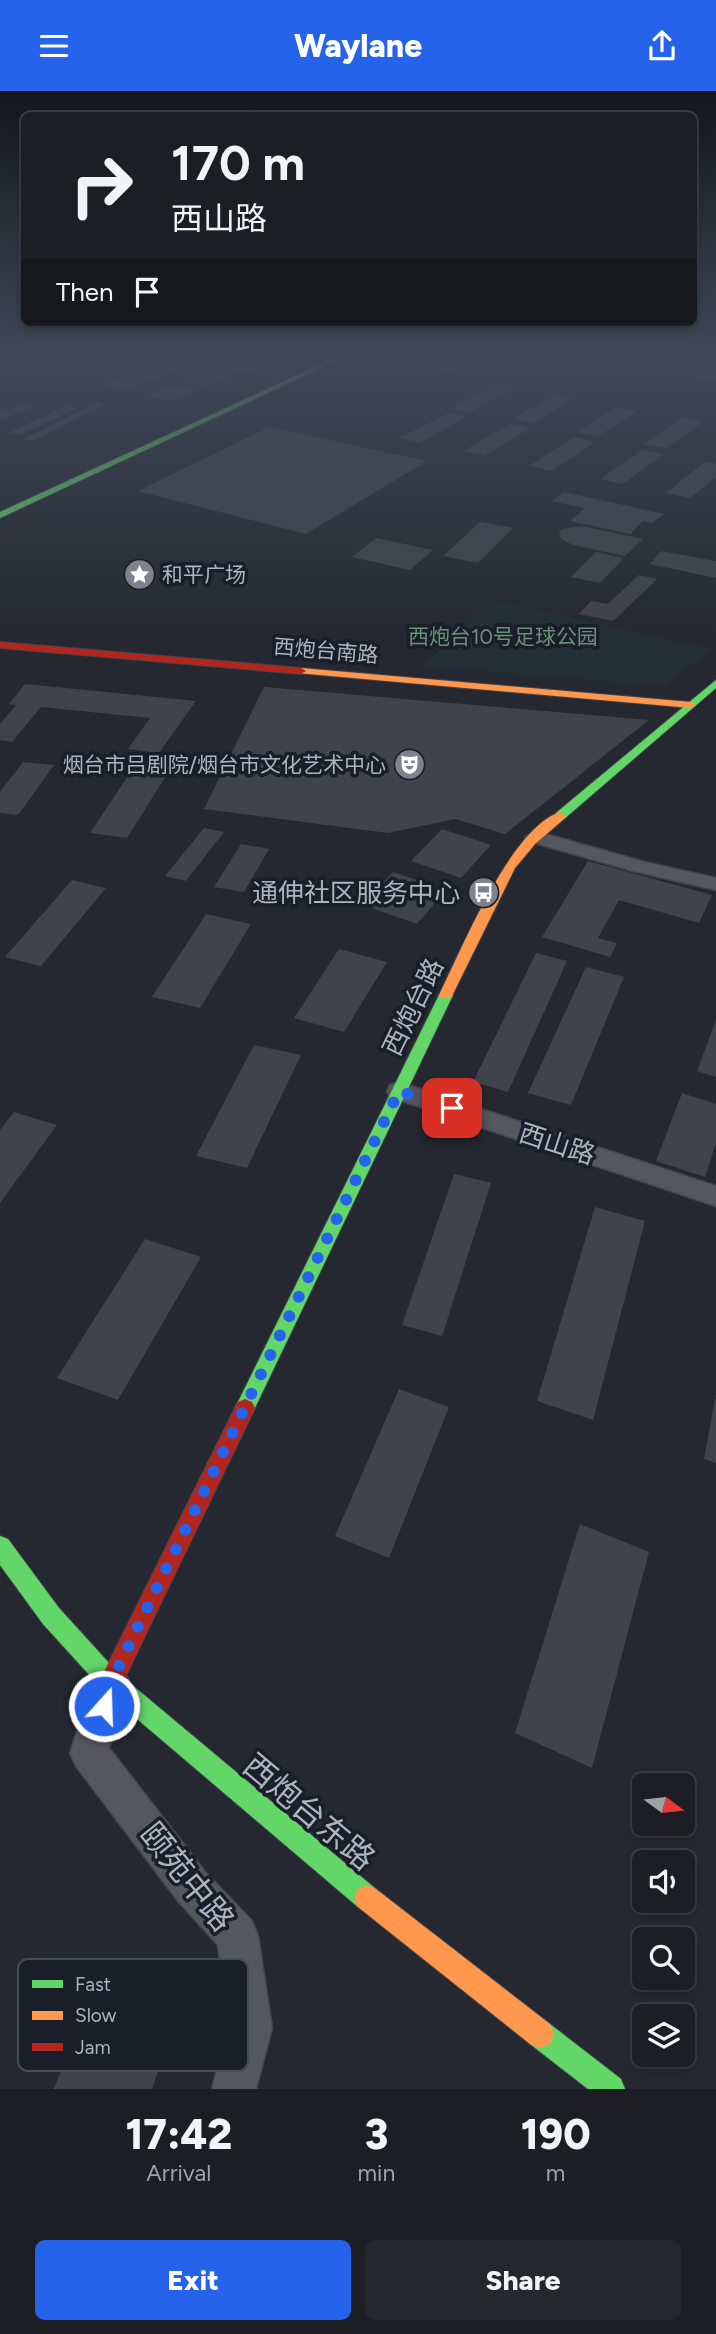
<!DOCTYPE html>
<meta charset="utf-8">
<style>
:root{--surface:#1c1e24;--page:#25272c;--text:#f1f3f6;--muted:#a0a2a6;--line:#3a3c41;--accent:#2563eb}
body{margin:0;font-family:Figtree,"Noto Sans SC",sans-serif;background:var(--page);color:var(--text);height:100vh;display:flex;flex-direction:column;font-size:26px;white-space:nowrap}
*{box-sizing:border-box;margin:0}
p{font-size:23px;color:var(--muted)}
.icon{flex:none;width:38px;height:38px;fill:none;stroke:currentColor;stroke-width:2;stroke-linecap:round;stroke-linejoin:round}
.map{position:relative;height:1998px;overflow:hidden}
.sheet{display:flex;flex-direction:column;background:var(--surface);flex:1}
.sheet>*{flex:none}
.top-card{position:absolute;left:21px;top:21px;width:676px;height:214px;border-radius:10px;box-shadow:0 4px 10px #0003,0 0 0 2px var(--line);background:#1c1e24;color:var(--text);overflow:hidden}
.needle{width:46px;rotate:105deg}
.controls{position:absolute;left:632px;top:1682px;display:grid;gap:14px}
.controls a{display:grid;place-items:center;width:63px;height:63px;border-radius:10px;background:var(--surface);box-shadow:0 4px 10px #0003,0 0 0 2px var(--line);font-size:35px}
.pin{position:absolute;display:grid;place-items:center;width:60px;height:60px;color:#fff;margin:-30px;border-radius:14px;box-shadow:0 4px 10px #0006}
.me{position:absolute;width:77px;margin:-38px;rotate:20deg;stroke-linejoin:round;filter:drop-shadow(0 0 5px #0008)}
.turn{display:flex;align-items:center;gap:24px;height:147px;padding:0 35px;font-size:32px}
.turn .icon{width:91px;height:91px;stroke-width:2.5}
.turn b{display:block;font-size:49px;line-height:60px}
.then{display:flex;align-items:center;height:66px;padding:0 35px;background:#0003;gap:14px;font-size:26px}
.eta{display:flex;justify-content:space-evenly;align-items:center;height:119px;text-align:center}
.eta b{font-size:42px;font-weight:800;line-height:49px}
.primary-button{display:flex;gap:14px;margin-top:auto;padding:14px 35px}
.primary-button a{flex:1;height:80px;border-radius:10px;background:var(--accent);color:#fff;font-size:28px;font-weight:800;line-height:80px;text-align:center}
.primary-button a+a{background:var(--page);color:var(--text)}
header{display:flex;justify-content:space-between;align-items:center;height:91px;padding:0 35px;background:var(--accent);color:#fff;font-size:32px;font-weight:800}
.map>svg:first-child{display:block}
.green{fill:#222f34}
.building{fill:#40434b}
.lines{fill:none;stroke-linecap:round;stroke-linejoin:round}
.street-casing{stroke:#42454d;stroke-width:3}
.fast-casing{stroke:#42454d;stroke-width:2}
.slow-casing{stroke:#42454d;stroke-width:2}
.jam-casing{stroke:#42454d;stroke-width:2}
.street{fill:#55575e;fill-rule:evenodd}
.fast{fill:#63d668;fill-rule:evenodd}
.slow{fill:#ff974d;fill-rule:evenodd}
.jam{fill:#b3261e;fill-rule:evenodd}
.route{stroke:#2563eb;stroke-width:12;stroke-dasharray:0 21.6}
.labels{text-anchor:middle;stroke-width:7;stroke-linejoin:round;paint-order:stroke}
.far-poi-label{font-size:21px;fill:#aeb3c2;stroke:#191e29;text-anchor:start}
.far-park-label{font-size:21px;fill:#689076;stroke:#191e29}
.far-street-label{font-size:21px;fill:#aeb3c2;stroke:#191e29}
.poi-label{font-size:26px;fill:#aeb3c2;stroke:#191e29;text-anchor:end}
.street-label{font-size:26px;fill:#aeb3c2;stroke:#191e29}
.near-street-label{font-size:32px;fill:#aeb3c2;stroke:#191e29}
.key{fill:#191e29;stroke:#464b57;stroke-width:2}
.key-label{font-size:19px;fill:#aeb3c2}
</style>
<header><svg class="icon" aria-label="menu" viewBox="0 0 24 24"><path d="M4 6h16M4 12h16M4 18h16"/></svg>Waylane<svg class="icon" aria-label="share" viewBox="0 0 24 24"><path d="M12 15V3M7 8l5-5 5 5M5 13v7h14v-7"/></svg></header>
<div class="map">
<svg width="716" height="1998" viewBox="0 0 716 1998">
<rect width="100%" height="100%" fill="#252830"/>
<!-- green -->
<path class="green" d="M134 264H187C178 268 170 263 161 264 129 267 33 307 11 284L99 269 108 270Z
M492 509 712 558 664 595 422 575Z"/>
<!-- building -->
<path class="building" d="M101 264H127V265L109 269 95 268Z
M275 264H293L250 282 227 279 237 275 245 276Z
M429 264H484L450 281 410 273Z
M193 266 221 272 213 275 185 269Z
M14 267 32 269 35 271 27 277 18 278 0 277V271Z
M168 268 191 272 127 299 103 295Z
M716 271V286L713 289 695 286Z
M211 278 235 284 207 295 183 290Z
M495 293 514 297 470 321 451 317Z
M174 294 197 298 170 310 147 305Z
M554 304 574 308 533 332 513 328Z
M23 312 37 315 0 329V321Z
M97 312 105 313 32 350 23 348Z
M65 315 77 317 20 344 8 342Z
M616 316 637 320 598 345 576 341Z
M448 322 467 326 419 352 399 347Z
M681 327 703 331 666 357 643 353Z
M510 333 530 337 484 365 463 360Z
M269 336 427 370 306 443 138 400Z
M574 346 595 351 552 380 529 375Z
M642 359 664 363 623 393 600 388Z
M705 371 716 373V386L690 407 666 402Z
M564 401 664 423 652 432 643 430 630 443 570 430 585 417 551 410Z
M480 431 513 437 478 472 443 465Z
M581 435 643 448 625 465 573 454 561 448 559 442 562 438Z
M376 447 433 459 410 479 352 466Z
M661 460 716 470V487L650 473Z
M596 461 624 467 600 492 571 486Z
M639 484 657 488 613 530 579 523 591 510 608 513Z
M25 593 196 610 159 662 128 658 150 627 41 616 12 651 0 649V633L16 614 9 613Z
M264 596 649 629 505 743 455 728 388 742 204 718Z
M23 671 54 674 18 724 0 722V701Z
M134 676 169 680 127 747 90 742Z
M204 737 224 741 186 790 165 785Z
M442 738 491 754 461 787 411 770Z
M241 753 269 758 244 801 214 796Z
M588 770 712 804 699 832 619 809 598 847 617 852 610 866 542 846Z
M393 781 446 799 417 833 363 814Z
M72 789 106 797 41 875 5 866Z
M206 823 251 833 200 917 152 906Z
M339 858 387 871 344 941 294 927Z
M536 862 567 870 508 1001 473 991Z
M586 876 624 886 571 1014 528 1002Z
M716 929V986L697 980Z
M254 954 301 964 247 1077 196 1065Z
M682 1002 716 1013V1052L705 1086 656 1070Z
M14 1021 57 1034 0 1112V1039Z
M454 1083 491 1092 442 1245 402 1234Z
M595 1116 645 1130 593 1329 537 1310Z
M145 1148 201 1166 118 1309 57 1287Z
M399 1298 449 1316 389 1467 335 1445Z
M715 1308H716V1372L704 1368Z
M580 1433 649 1461 592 1677 515 1642Z
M99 1881 180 1916 152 1998H54Z"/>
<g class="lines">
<defs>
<path id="street" d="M535 740 644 771 716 787V799L633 780 528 750 525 746Z
M399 991 716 1095V1115L390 1006 387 1000 390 994Z
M111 1573 124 1578 129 1591 109 1657 206 1782 252 1830 258 1845 272 1937 256 1998H212L228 1937 218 1854 178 1810 76 1675 70 1662 98 1578Z"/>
<path id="fast" d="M341 264H349L0 427V421Z
M716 589V597L564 728H556V722Z
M446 899 453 904 252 1323 245 1326 238 1323 235 1317 238 1311 439 904Z
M0 1445 8 1448 59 1517 119 1583 376 1798 380 1807 376 1816 367 1820 358 1816 103 1599 43 1533 0 1474Z
M540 1929 550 1933 621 1988 625 1998H588L530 1953 526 1943 530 1933Z"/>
<path id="slow" d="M301 577 691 611 696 614 691 617 297 582 296 580Z
M560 721 566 725 564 728 535 753 515 777 451 907H441L439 904C462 858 510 738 560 721Z
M367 1794 376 1798 550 1933 554 1943 550 1953 540 1957 530 1953 358 1816 354 1807 358 1798Z"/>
<path id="jam" d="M0 551 301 577 306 580 301 583 0 557Z
M245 1308 252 1311 255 1317 119 1599 111 1603 103 1599 99 1591 103 1583 238 1311Z"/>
</defs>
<!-- street casing -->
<use href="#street" class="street-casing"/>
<!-- fast casing -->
<use href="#fast" class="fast-casing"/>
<!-- slow casing -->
<use href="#slow" class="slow-casing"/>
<!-- jam casing -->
<use href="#jam" class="jam-casing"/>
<!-- street -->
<use href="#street" class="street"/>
<!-- fast -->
<use href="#fast" class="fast"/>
<!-- slow -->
<use href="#slow" class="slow"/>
<!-- jam -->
<use href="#jam" class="jam"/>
</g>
<!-- sky -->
<linearGradient id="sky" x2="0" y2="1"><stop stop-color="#14161a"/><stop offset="0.49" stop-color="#404859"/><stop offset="1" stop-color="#404859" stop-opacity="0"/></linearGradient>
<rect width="716" height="543" fill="url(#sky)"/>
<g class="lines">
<!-- route -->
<path class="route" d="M104 1615 111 1591 399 1000 452 1017"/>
</g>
<!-- icons -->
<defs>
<symbol id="sight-disc" viewBox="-11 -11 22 22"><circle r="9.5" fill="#7e828f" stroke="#191e29"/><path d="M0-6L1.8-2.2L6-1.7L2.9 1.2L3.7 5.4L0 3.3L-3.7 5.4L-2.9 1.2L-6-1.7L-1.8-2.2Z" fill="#fff"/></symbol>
<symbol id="theatre-disc" viewBox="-11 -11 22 22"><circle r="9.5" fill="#7e828f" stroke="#191e29"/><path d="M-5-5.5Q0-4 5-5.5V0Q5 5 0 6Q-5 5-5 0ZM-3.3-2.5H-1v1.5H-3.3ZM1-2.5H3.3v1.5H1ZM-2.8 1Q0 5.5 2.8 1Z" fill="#fff"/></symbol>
<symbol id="bus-disc" viewBox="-11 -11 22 22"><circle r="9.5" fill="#7e828f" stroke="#191e29"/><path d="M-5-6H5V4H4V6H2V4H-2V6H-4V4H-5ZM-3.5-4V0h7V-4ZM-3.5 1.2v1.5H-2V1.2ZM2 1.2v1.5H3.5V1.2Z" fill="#fff"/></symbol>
</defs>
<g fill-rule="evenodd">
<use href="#sight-disc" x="122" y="466" width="35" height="35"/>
<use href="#theatre-disc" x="392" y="656" width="35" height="35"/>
<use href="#bus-disc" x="466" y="784" width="35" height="35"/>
</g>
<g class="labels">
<!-- far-poi labels -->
<g class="far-poi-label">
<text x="162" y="491">和平广场</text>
<text x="386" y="681" text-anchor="end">烟台市吕剧院/烟台市文化艺术中心</text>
</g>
<!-- far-park labels -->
<g class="far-park-label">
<text x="503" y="553">西炮台10号足球公园</text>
</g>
<!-- far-street labels -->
<g class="far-street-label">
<text transform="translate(326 560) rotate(5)" y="7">西炮台南路</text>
</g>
<!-- poi labels -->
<g class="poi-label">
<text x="460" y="811">通伸社区服务中心</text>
</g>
<!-- street labels -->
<g class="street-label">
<text transform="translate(413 916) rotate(-64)" y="9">西炮台路</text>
<text transform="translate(557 1053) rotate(18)" y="9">西山路</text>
</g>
<!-- near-street labels -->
<g class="near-street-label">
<text transform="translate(309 1721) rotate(40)" y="11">西炮台东路</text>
<text transform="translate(187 1786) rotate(51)" y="11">颐苑中路</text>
</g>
</g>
<!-- legend -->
<rect x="18" y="1868" width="230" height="112" rx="10" class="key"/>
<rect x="32" y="1889" width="31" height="8" fill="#63d668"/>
<rect x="32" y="1920" width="31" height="9" fill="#ff974d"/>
<rect x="32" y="1952" width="31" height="8" fill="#b3261e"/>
<g class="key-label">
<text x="75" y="1900">Fast</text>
<text x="75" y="1931">Slow</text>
<text x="75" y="1963">Jam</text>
</g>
</svg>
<div class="controls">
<a><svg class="needle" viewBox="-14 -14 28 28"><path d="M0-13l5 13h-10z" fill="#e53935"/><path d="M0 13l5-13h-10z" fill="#a0a2a6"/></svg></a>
<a><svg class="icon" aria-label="sound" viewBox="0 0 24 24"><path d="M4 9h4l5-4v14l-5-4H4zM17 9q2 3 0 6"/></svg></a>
<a><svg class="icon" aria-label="search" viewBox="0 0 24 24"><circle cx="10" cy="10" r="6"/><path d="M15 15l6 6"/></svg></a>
<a><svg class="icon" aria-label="layers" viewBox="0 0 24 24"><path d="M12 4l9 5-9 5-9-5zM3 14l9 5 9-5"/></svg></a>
</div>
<div class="pin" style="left:452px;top:1017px;background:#d93025"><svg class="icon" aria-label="arrive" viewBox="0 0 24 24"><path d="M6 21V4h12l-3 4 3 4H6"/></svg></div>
<svg class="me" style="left:104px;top:1615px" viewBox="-20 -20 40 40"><circle r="17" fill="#2563eb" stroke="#fff" stroke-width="3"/><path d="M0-11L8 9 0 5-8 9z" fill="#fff"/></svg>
<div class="top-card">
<div class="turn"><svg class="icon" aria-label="right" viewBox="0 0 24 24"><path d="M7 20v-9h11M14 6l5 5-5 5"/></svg><div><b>170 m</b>西山路</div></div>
<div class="then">Then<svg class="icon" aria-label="arrive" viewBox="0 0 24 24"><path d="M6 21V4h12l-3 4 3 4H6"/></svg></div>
</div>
</div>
<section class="sheet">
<div class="eta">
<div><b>17:42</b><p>Arrival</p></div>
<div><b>3</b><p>min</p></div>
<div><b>190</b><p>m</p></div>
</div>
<div class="primary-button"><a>Exit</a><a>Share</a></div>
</section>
